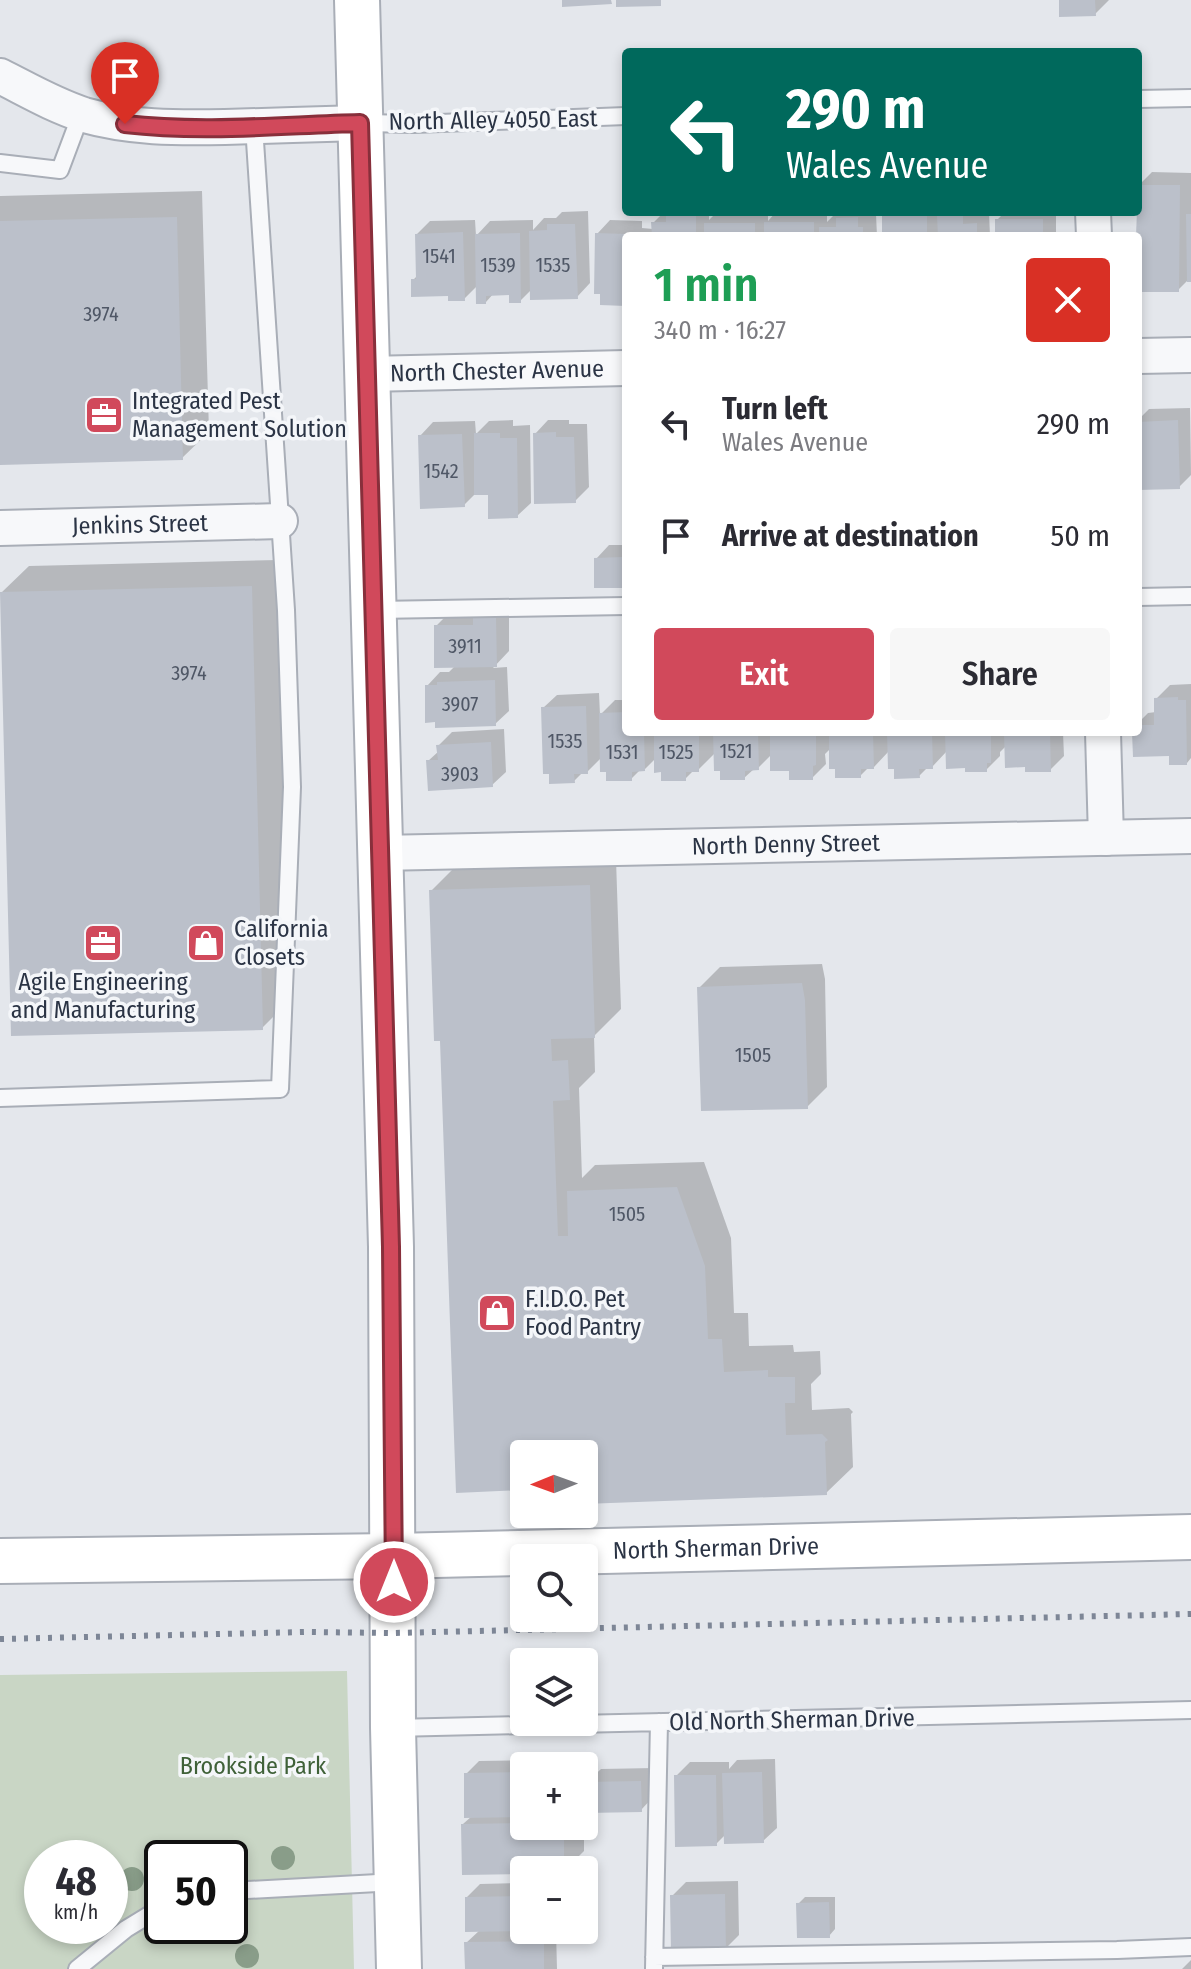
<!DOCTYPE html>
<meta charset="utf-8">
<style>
:root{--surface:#fff;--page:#f7f7f7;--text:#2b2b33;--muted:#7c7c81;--accent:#d1495b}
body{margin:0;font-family:"Fira Sans Condensed",sans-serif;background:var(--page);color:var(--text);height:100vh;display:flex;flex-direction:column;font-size:30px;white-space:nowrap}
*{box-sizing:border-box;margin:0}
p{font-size:26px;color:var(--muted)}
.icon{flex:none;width:44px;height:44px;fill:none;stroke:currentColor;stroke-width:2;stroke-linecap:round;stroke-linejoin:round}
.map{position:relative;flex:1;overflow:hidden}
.side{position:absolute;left:622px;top:232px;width:520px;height:504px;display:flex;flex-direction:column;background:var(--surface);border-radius:8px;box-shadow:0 4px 12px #0003}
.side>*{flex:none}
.banner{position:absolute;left:622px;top:48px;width:520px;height:168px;border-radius:8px;box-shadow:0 4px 12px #0003;background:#00695c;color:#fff;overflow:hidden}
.needle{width:52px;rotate:269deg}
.tools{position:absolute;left:510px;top:1440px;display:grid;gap:16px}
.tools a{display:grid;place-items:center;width:88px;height:88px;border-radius:8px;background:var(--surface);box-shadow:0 4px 12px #0003;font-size:40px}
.speed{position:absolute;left:24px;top:1840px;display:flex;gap:16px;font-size:40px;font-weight:700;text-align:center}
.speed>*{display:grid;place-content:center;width:104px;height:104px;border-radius:50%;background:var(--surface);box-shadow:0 4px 12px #0003;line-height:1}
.speed small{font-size:20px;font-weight:400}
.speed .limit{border:4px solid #111;border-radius:12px;background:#fff;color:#111}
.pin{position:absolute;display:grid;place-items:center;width:68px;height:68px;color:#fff;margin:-82px -34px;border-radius:50% 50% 50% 0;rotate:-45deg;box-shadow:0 0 8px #0007}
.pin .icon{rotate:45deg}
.me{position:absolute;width:88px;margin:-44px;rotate:0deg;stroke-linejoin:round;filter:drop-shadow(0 0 6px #0008)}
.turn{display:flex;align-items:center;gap:28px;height:168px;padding:0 32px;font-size:36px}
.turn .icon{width:104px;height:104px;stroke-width:2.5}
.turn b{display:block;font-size:56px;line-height:68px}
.round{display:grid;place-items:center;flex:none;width:84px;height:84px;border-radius:8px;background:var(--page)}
.head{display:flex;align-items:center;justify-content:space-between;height:136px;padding:0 32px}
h1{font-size:48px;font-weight:600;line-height:60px;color:#1e9e55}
.cta{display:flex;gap:16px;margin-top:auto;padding:16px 32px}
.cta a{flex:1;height:92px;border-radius:8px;background:var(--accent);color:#fff;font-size:32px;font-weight:600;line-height:92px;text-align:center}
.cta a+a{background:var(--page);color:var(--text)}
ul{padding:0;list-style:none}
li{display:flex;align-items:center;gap:24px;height:112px;padding:0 32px}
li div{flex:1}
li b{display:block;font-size:30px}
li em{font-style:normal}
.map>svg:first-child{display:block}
.green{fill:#c9d6c5;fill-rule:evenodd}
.shadow{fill:#0003}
.building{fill:#bbc0ca}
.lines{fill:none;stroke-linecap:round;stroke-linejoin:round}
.lane-casing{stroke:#a9aeb7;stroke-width:20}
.street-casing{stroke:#a9aeb7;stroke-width:38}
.secondary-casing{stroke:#a9aeb7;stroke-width:48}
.lane{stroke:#f7f8fa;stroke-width:16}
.street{stroke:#f7f8fa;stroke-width:34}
.secondary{stroke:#fff;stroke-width:44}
.rail{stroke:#7d8696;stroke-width:6;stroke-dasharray:4 8;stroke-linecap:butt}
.tree{fill:#899d89}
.route-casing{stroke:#882f3b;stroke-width:20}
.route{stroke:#d1495b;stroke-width:14}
.labels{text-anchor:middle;stroke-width:7;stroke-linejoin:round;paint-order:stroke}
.number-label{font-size:20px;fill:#4f5766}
.street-label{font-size:24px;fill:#2b3445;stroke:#f4f6f9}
.poi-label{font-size:24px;fill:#2b3445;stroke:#f4f6f9;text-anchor:start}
.park-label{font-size:24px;fill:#3f6138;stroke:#f4f6f9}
</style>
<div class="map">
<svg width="1191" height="1969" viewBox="0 0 1191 1969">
<rect width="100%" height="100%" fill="#e4e7ec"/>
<!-- green -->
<path class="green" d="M347 1671 354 1969H0V1675ZM42 1858H110V1926H42ZM162 1858H230V1926H162Z"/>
<!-- shadow -->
<path class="shadow" d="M1061 0H1109L1095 14Z
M1152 172 1191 173V280H1188L1178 290H1138V186Z
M202 191 209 432 182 458 0 463V196Z
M588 211 590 283 577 297 532 289 520 301 511 293H494L486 302 478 285 464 299 413 280 418 275 417 234 430 221 475 220 476 236 490 221 533 220V230L544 218H556L562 212Z
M664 212H709V220L717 212H768V221L776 212H827V222L835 214H843L845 212H871V214H876L877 236H626V304L597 234 610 220 642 221V228L653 229V223Z
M884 212H940V216L944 212H989L990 236H884Z
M1005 212H1056V236H997V220Z
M1190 408 1191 475 1179 487 1138 488V420L1149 409Z
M513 420V426L530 425 531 503 517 516 490 493H476L464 505 420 436 433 422 475 421 476 434 489 421Z
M548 420H569V424H587L589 487 575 501 535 434Z
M609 545H626V586L596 559Z
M278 560 289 1001 262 1028 2 592 29 566Z
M509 605V651L493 668 507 667 509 711 495 724 427 686 440 672H449L456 665 436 626 450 612Z
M1191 684V758L1187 763 1134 732H1138V723L1148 713 1156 712V699L1170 685Z
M599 693 600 715 615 700H626V732H1063L1064 756 1050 770 1027 765 1007 745 1000 752V756L986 770 967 766 947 751 932 767H928L919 776 889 751 874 767H869L860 776 831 748 825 754 826 764 812 778 791 769 772 754 758 768 754 769 744 778 715 753 698 770H694L685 779 663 770 656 758 645 769 640 770 631 779 602 757 587 772H583L574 781 543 708 557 695Z
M504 729 506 772 492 785 428 761 439 751 438 746 452 732Z
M616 859 621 1009 594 1036 595 1072 579 1088 582 1178 595 1165 704 1162 731 1238 734 1313H748L749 1346 793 1345 794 1352 820 1351 821 1374 811 1384 812 1410 849 1408 853 1412 851 1414 853 1467 826 1493 584 1502V1454H524V1488L442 1039 431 891 458 864Z
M822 964 825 979 827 1087 807 1107 699 988 720 967Z
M775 1759 777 1828 763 1841 725 1835 716 1844 676 1776 690 1762H729V1769L737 1760Z
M542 1760 543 1766H524V1826H584V1851L565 1870H524V1872L463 1824 472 1816 466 1774 479 1761Z
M654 1768V1796L641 1810 587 1782 601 1769Z
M738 1881 739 1935 725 1949 672 1896 686 1882Z
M524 1883V1926L521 1928 524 1930H556L557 1969H467L466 1943 480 1930 467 1897 480 1884Z
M805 1897H835V1929L829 1936 798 1904Z
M1191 1960V1969H1182Z"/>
<!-- building -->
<path class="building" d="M562 0H611L612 4 562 7Z
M616 0H661V6L616 7Z
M1059 0H1095L1096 16 1059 17Z
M1138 185H1180L1179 292H1138V236H1136Z
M666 212H696V236H652L651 222H666Z
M882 212H927V236H882Z
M1186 214H1191V282H1187Z
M963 215V224L977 223V236H938L937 216Z
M177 217 183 460 0 465V221Z
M858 217V227H863V236H819V227H836V218Z
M995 219H1043V236H995Z
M764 222H814V236H764Z
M704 223H755V236H704Z
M547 224H575L578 299 530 300 529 231 547 230Z
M463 232 465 301H448V296L411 297V279H416L415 234Z
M520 233 521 303H509V295L486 296V304H476L475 234Z
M595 233 626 234V306L600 305V294H594Z
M1178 420 1180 489 1138 490V422Z
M556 432V437H574L576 503 534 504 533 433Z
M474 433H500V438H517L518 518 488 519V495H474Z
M462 434 465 507 420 509 418 435Z
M623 549H626V588H594V558L623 557Z
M252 586 263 1030 11 1036 0 592Z
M473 618H496L497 667 434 668V625H473Z
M495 680 496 726 435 728V722L425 723V685H437V682Z
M1178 697V700H1186L1187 765H1169V756L1133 757 1132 732H1138V725H1154V698Z
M586 706 588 774H574L575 783 549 784V774H543L541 707Z
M626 712V732H644L645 771 632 772V781H606V772H600L599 713Z
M654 732H699V772H686V781H661V772L654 773Z
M713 732H758L759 770 745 771V780H720V771H714Z
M770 732H816V765L813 766V780H789V771H770Z
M829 732H873L874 769H861V778H835V769H829Z
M887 732H932L933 769H919L920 778 894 779V769H888Z
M945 732H991V763H987V772H965V768L946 769Z
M1004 732H1050L1051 772H1025V767L1005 768Z
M491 742 493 787 428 791 426 760H438L436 745Z
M590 885 595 1038 551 1039 552 1061 568 1060 570 1100 553 1101 558 1236H568L567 1191 677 1187 705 1266 708 1339H722L724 1372 768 1370V1377H795V1403H785L786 1435 822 1434 828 1440 825 1442 827 1495 584 1504V1454H524V1490L456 1493 440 1041H434L429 890Z
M802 983 805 1000 808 1109 701 1111 697 987Z
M524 1772V1817L464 1818V1773Z
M762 1772 764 1843 724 1844 722 1773Z
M674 1775H716L717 1846 675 1847Z
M641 1781 642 1812 586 1813 585 1782Z
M524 1823V1826H564V1870H524V1874L462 1875 461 1824Z
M725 1894 726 1951 671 1952 670 1895Z
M521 1896 522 1931 465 1932V1897Z
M829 1902 830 1938H797L796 1903Z
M544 1941V1969H465L464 1942Z"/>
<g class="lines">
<defs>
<path id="lane" d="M1138 99 1191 98
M364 123 414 124 626 116
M0 163 60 170 81 114
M1138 597 1191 596
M376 610 626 606
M0 1098 280 1089 292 787 286 610 254 126
M393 1728 1191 1710
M230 1891 396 1882
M654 1957 1117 1950 1191 1947
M77 1969 126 1929 162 1907
M654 1969 659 1722"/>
<g id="street">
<path d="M0 76C28 90 53 105 84 115 130 128 176 128 225 127 270 126 315 124 360 123"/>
<path d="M1093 212 1094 236"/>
<path d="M1138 356 1191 355"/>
<path id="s1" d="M367 374 626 368"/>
<path id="s2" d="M0 528 280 521"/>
<path d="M1103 732 1106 838"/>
<path id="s3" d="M380 853 1191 836"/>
</g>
<g id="secondary">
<path d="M357 0 391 1247 393 1728 399 1969"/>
<path id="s4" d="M0 1561 394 1556 1191 1537"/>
</g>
</defs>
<!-- lane casing -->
<use href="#lane" class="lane-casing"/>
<!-- street casing -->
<use href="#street" class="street-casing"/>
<!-- secondary casing -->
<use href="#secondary" class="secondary-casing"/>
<!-- lane -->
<use href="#lane" class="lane"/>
<!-- street -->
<use href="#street" class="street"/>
<!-- secondary -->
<use href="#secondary" class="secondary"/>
<!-- rail -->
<path class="rail" d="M0 1639 305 1632 394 1633 1191 1614"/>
</g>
<!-- trees -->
<g class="tree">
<circle cx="283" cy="1858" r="12"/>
<circle cx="132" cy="1879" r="12"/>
<circle cx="247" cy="1956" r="12"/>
</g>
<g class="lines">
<defs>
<path id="route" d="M125 124C203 133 282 125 360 123L391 1247 394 1582"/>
</defs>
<!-- route casing -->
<use href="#route" class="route-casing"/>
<!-- route -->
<use href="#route" class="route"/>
</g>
<!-- icons -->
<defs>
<symbol id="office-square" viewBox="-11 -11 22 22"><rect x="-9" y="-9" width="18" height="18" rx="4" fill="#d1495b" stroke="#f4f6f9"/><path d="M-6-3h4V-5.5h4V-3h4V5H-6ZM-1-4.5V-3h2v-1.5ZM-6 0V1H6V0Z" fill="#fff"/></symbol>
<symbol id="shop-square" viewBox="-11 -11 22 22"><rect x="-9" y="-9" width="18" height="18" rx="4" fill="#d1495b" stroke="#f4f6f9"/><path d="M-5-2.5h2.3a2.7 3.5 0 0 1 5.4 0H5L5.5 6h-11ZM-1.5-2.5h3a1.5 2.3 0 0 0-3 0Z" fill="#fff"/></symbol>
</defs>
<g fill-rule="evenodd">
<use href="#office-square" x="82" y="393" width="44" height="44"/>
<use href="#office-square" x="81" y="921" width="44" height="44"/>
<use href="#shop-square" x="184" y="921" width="44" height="44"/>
<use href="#shop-square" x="475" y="1291" width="44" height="44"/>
</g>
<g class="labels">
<!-- number labels -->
<g class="number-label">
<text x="439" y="263">1541</text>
<text x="498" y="272">1539</text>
<text x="553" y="272">1535</text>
<text x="101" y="321">3974</text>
<text x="441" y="478">1542</text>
<text x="465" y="653">3911</text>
<text x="189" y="680">3974</text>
<text x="460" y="711">3907</text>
<text x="565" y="748">1535</text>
<text x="736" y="758">1521</text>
<text x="622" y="759">1531</text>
<text x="676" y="759">1525</text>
<text x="460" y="781">3903</text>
<text x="753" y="1062">1505</text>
<text x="627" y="1221">1505</text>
</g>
<!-- street labels -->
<g class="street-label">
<text transform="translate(493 120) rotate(-1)" y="8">North Alley 4050 East</text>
<text dy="8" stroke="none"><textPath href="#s1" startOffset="130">North Chester Avenue</textPath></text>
<text dy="8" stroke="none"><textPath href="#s2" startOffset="140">Jenkins Street</textPath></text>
<text dy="8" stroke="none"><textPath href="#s3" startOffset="406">North Denny Street</textPath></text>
<text dy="8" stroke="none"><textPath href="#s4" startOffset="716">North Sherman Drive</textPath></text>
<text transform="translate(792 1720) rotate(-1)" y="8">Old North Sherman Drive</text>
</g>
<!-- poi labels -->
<g class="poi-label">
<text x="132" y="409">Integrated Pest<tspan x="132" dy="28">Management Solution</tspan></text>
<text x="234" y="937">California<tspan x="234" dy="28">Closets</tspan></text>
<text x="103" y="990" text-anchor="middle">Agile Engineering<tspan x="103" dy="28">and Manufacturing</tspan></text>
<text x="525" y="1307">F.I.D.O. Pet<tspan x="525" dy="28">Food Pantry</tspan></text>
</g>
<!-- park labels -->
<g class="park-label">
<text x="253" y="1774">Brookside Park</text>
</g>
</g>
</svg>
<div class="tools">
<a><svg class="needle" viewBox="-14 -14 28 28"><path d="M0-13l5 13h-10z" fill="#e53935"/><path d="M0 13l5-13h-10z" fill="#7c7c81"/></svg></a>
<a><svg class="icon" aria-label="search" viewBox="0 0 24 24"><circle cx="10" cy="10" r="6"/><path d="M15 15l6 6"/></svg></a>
<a><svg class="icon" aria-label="layers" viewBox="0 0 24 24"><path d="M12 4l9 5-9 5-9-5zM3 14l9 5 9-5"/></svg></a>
<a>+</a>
<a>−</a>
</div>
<div class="speed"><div>48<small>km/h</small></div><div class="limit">50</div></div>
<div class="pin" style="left:125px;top:124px;background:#d93025"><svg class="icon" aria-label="arrive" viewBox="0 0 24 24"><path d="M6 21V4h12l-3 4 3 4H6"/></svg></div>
<svg class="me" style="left:394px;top:1582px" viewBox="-20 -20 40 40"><circle r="17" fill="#d1495b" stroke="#fff" stroke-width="3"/><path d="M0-11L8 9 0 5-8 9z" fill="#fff"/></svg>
<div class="banner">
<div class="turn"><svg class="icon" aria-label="left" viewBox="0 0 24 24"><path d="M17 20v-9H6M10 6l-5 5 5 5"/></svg><div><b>290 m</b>Wales Avenue</div></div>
</div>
<section class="side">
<div class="head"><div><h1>1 min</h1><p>340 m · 16:27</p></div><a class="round" style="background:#d93025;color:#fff"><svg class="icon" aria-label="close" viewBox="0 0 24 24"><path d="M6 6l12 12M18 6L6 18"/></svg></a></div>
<ul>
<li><svg class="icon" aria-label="left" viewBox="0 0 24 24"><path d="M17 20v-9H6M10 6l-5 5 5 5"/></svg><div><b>Turn left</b><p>Wales Avenue</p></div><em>290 m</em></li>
<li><svg class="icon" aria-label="arrive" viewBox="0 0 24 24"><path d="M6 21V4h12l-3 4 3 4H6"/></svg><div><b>Arrive at destination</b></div><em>50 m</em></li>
</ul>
<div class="cta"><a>Exit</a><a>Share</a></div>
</section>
</div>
